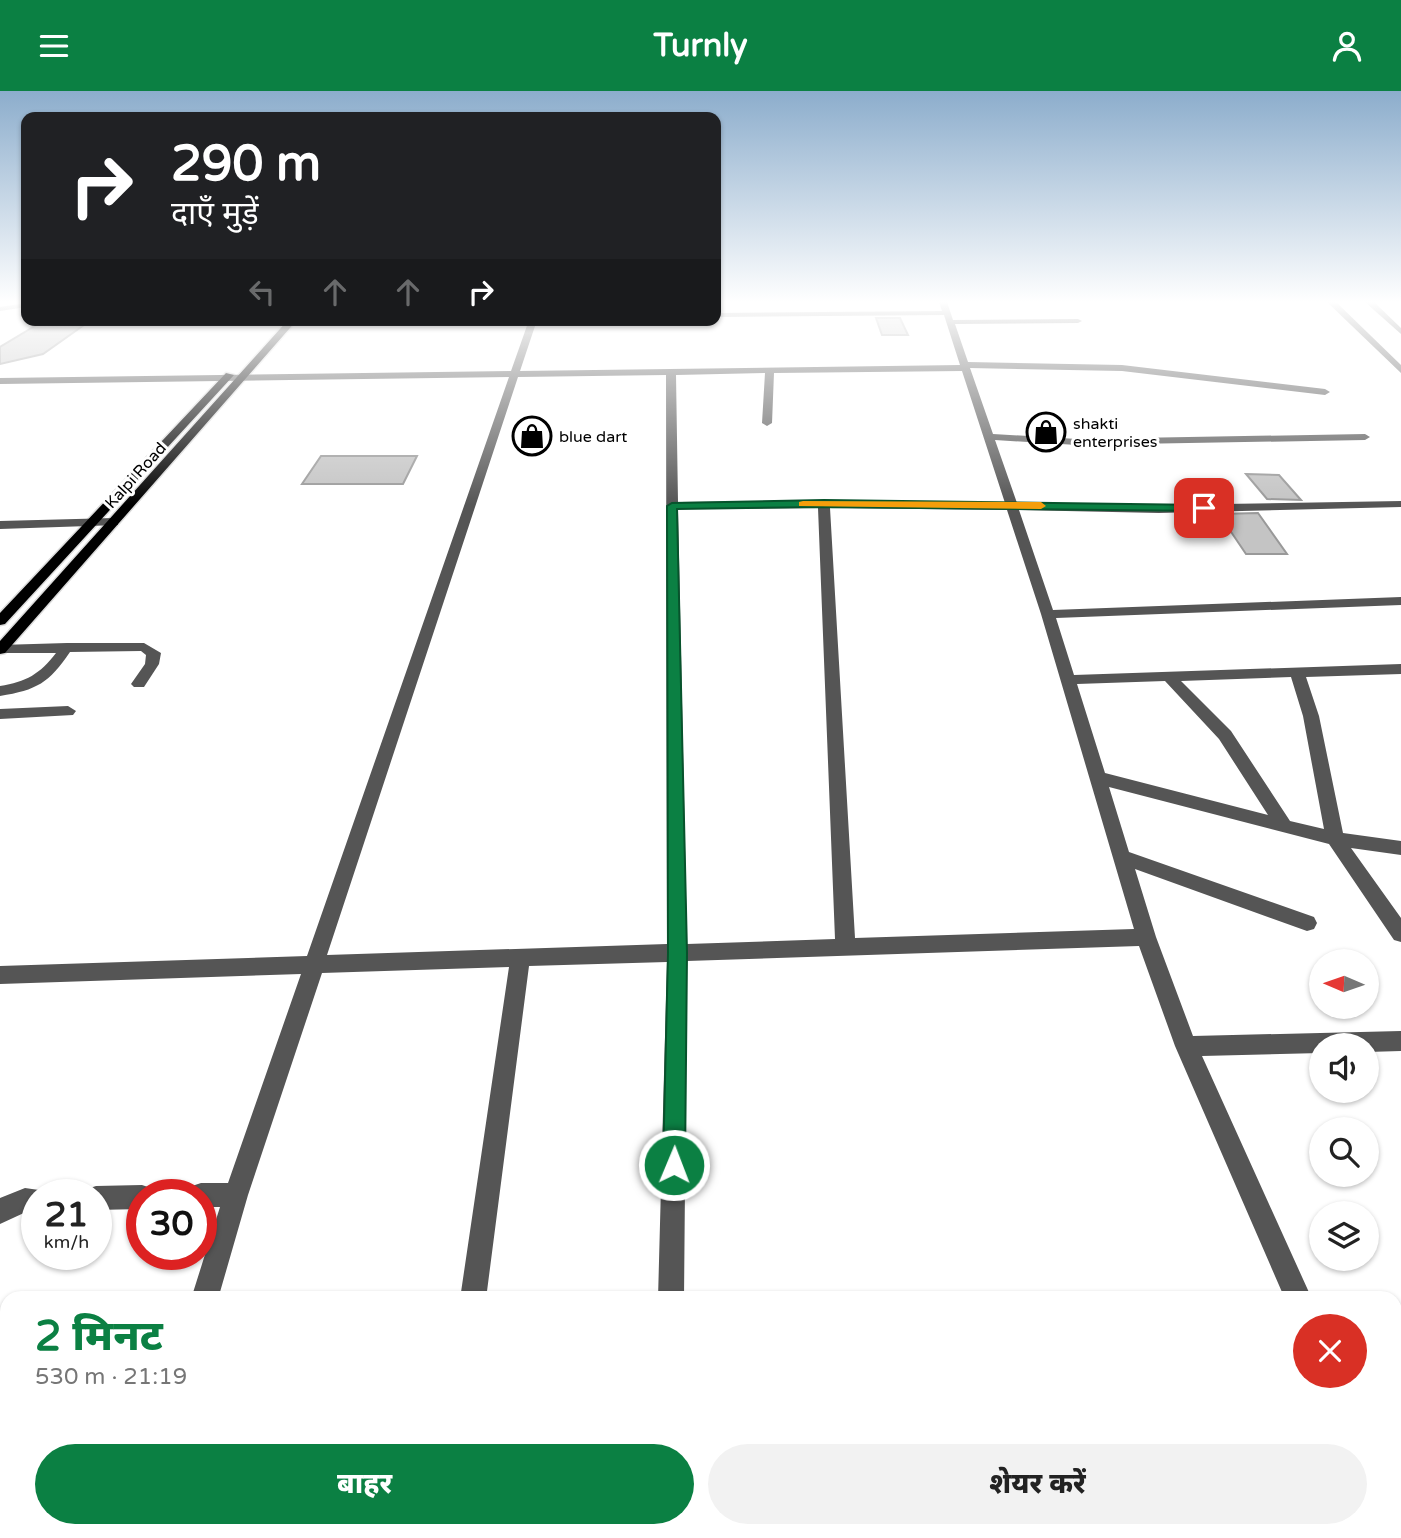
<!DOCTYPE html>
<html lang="hi">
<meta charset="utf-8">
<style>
:root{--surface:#fff;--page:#f2f2f2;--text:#222;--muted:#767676;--accent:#0b8043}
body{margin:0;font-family:"Varela Round","Noto Sans Devanagari",sans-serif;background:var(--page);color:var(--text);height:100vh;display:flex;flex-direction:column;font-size:26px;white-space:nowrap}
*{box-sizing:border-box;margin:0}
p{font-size:23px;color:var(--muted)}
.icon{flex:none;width:38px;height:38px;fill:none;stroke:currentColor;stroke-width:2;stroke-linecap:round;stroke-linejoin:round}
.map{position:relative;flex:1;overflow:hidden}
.details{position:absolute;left:0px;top:1200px;width:1402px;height:247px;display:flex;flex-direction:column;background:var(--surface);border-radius:21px 21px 0 0;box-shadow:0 2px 5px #0004}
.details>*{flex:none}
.hud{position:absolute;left:21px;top:21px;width:700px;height:214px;border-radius:14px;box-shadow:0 2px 5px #0004;background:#202124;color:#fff;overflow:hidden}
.needle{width:46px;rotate:272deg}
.tools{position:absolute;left:1309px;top:858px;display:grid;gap:14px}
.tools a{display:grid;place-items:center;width:70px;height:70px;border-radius:50%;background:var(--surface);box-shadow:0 2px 5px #0004;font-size:35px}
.speed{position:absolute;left:21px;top:1088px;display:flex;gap:14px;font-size:35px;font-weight:700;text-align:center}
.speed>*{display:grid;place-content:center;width:91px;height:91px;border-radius:50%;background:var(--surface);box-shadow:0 2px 5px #0004;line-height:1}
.speed small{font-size:18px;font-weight:400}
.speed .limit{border:10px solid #d22;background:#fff;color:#111}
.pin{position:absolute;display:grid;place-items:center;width:60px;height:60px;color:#fff;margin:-30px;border-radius:14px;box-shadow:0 4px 10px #0006}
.me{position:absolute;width:77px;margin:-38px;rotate:1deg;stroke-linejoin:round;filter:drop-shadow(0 0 5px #0008)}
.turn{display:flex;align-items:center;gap:24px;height:147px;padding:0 35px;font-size:32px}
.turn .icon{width:91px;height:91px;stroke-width:2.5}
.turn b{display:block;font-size:49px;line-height:60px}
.lanes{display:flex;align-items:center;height:66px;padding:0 35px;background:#0003;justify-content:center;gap:35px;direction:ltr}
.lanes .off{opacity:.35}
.round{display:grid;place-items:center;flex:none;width:74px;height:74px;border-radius:37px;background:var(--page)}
.head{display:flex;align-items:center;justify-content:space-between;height:119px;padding:0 35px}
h1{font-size:42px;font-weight:800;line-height:52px;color:var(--accent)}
.cta{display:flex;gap:14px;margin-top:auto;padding:14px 35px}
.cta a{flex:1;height:80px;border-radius:42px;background:var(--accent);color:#fff;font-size:28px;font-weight:800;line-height:80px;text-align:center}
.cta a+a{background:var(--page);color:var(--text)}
header{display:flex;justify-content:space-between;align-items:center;height:91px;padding:0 35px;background:var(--accent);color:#fff;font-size:32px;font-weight:800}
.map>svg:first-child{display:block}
.building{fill:#c4c4c4;stroke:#999;stroke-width:2}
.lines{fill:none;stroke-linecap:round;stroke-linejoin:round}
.major-casing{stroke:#dbdbdb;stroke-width:3}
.minor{fill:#555;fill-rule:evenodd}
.major{fill:#000;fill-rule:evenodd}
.route{fill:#0b8043;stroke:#07532c;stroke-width:2}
.slow{fill:#f59e0b}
.labels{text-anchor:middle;stroke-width:6;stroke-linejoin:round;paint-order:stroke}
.far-poi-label{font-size:16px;fill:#000;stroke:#fff;text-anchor:start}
.far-street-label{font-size:16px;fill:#000;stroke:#fff}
</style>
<header><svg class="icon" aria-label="menu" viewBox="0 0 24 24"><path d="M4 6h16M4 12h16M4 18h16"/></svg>Turnly<svg class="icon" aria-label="person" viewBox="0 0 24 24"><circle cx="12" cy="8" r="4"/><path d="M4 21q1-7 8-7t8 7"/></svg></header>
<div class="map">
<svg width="1401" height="1447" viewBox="0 0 1401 1447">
<rect width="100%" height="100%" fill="#fff"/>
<!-- building -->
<path class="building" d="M876 227H900L908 244H882Z
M45 229H91L43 263 0 273V256Z
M321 365H417L403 393H302Z
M1246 383 1279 384 1301 409 1267 408Z
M1258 422 1287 463H1246L1219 423Z"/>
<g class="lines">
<defs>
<path id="major" d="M288 229H297L5 562 0 563V550Z
M226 282 234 284 5 533 0 534V522Z"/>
</defs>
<!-- major casing -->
<use href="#major" class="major-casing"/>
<!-- minor -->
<path class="minor" d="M939 211H947L953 229 1078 228 1082 230 1078 232 955 233 968 271 1122 274 1325 298 1330 301 1325 304 1122 280 970 277 993 343 1077 348 1365 343 1370 346 1365 349 1077 354 995 349 1017 412 1159 414 1401 410V416L1159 422 1019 419 1053 519 1401 506V514L1056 527 1074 584 1401 573V583L1306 586 1319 625 1343 742 1401 750V764L1351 757 1401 827V851L1394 849 1329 753 1109 696 1129 761 1314 826 1317 832 1314 838 1307 840 1135 778 1156 846 1193 945 1401 940V960L1367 961V954H1321V962L1202 965 1312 1208H1285L1175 955 1139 855 687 870 684 1208H658L667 871 529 875 486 1208H460L509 876 322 882 248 1104 218 1208H191L220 1116H201V1104H189L192 1095 201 1092H228L301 883 0 893V875L307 865 509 286 0 293V287L511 280 529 229H537L520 280 960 274 944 224 716 226V222L942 220ZM962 280 1005 412 824 410 678 411 676 284 765 282 762 332 767 335 772 332 774 282ZM666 284 667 853 327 864 518 286ZM818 417 835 848 687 853 678 418ZM830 417 1007 419 1041 523 1134 838 855 847ZM1291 586 1303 625 1324 738 1290 730 1231 640 1181 590ZM1165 590 1219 648 1268 724 1105 682 1077 593Z
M1327 211H1336L1401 274V282Z
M1365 211H1374L1401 237V243Z
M26 212V216L0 220V216Z
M114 427 118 428V434L0 438V430Z
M67 552H144L161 562 159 573 144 596H134L131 593 145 573 146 564 141 560 70 561C49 592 37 599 0 605V595C26 591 40 583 56 562H2L0 554Z
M68 615 76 620 73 624 0 628V618Z
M142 1094 151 1097 154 1104H142V1118L96 1119V1104H85L87 1098 96 1095Z
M25 1097 46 1100 47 1104H37V1121H26L0 1133V1107Z
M1395 1406 1401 1408V1447L1390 1446 1388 1440H1395Z
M115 1440H147L145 1447H113Z
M426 1440H458L457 1447H425Z
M651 1440H683V1447H651Z"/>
<!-- major -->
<use href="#major" class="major"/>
</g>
<!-- sky -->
<linearGradient id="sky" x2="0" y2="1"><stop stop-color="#8cadcc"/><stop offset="0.51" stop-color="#fff"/><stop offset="1" stop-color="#fff" stop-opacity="0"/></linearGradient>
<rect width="1401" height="414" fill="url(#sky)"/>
<!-- route -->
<path class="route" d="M824 409 1204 414 1210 417 1204 420 824 416 677 418 687 862 685 1074 681 1082 674 1086 666 1082 663 1074 668 862 667 415 672 412Z"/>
<!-- slow -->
<path class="slow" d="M803 410 1041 411 1046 415 1041 418 799 415V411Z"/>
<!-- icons -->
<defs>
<symbol id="shop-ring" viewBox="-11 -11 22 22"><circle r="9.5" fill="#fff" stroke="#000" stroke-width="1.5"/><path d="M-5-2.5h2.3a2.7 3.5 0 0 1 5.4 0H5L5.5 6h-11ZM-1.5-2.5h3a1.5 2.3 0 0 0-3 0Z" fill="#000"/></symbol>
</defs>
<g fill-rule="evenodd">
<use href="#shop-ring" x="1024" y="319" width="44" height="44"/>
<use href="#shop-ring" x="510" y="323" width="44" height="44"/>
</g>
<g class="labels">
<!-- far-poi labels -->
<g class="far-poi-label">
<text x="1073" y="338">shakti<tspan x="1073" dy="18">enterprises</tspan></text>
<text x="559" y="351">blue dart</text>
</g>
<!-- far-street labels -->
<g class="far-street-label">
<text transform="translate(135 384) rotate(-48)" y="6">Kalpi Road</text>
</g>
</g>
</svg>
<div class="tools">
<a><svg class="needle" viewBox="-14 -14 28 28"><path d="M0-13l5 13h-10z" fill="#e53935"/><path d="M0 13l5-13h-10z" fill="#767676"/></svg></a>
<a><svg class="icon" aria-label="sound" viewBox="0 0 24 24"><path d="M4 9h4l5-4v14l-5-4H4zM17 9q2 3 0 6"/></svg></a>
<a><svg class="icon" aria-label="search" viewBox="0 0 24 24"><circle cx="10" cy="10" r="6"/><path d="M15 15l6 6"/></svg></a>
<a><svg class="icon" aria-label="layers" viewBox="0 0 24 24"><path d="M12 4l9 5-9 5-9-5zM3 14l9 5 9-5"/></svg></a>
</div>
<div class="speed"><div>21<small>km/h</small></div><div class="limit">30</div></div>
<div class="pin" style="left:1204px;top:417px;background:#d93025"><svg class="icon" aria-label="arrive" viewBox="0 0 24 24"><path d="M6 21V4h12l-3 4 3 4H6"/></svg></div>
<svg class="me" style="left:674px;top:1074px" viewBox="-20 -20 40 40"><circle r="17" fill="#0b8043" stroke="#fff" stroke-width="3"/><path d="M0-11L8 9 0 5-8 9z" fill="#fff"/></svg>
<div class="hud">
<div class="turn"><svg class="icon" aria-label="right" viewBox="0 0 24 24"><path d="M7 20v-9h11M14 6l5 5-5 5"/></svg><div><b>290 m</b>दाएँ मुड़ें</div></div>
<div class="lanes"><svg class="icon off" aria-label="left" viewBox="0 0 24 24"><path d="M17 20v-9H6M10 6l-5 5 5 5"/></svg><svg class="icon off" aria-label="ahead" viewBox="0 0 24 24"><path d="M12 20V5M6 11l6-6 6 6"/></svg><svg class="icon off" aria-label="ahead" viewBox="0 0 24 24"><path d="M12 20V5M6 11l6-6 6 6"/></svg><svg class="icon" aria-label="right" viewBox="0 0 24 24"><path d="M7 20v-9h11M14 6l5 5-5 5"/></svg></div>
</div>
<section class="details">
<div class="head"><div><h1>2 मिनट</h1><p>530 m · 21:19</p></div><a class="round" style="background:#d93025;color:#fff"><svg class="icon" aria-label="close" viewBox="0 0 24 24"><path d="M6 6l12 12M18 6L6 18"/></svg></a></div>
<div class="cta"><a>बाहर</a><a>शेयर करें</a></div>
</section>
</div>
